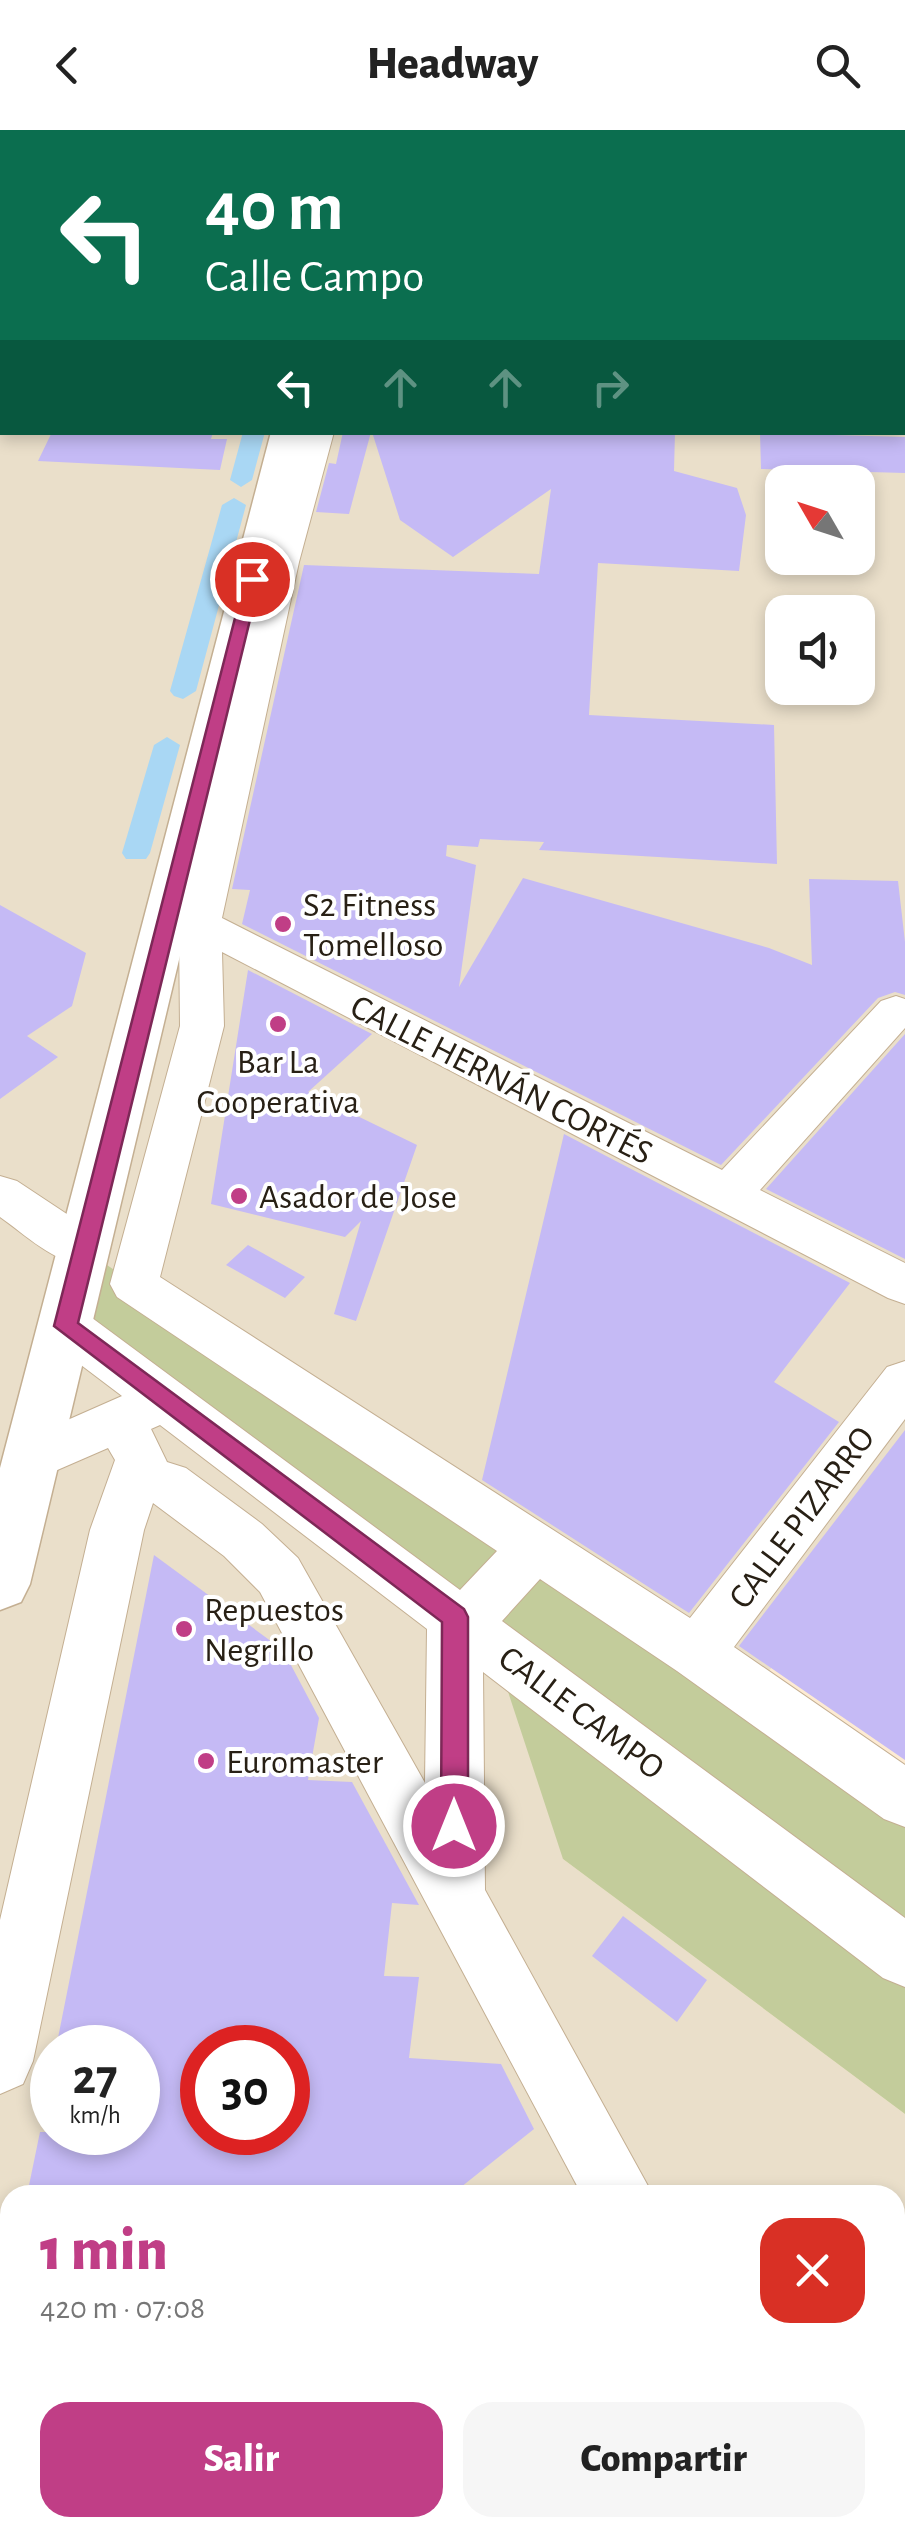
<!DOCTYPE html>
<html lang="es">
<meta charset="utf-8">
<style>
:root{--surface:#fff;--page:#f6f6f6;--text:#222;--muted:#767676;--accent:#c03e86}
body{margin:0;font-family:"Alegreya Sans",sans-serif;background:var(--page);color:var(--text);height:100vh;display:flex;flex-direction:column;font-size:38px;white-space:nowrap}
*{box-sizing:border-box;margin:0}
p{font-size:32px;color:var(--muted)}
.icon{flex:none;width:55px;height:55px;fill:none;stroke:currentColor;stroke-width:2;stroke-linecap:round;stroke-linejoin:round}
.map{position:relative;flex:1;overflow:hidden}
.sheet{position:absolute;left:0px;top:2055px;width:905px;height:352px;display:flex;flex-direction:column;background:var(--surface);border-radius:30px 30px 0 0;box-shadow:0 5px 15px #0003}
.sheet>*{flex:none}
.banner{position:absolute;left:0px;top:0px;width:905px;height:305px;box-shadow:0 5px 15px #0003;background:#0b6e4f;color:#fff;overflow:hidden}
.needle{width:65px;rotate:309deg}
.controls{position:absolute;left:765px;top:335px;display:grid;gap:20px}
.controls a{display:grid;place-items:center;width:110px;height:110px;border-radius:20px;background:var(--surface);box-shadow:0 5px 15px #0003;font-size:50px}
.speed{position:absolute;left:30px;top:1895px;display:flex;gap:20px;font-size:50px;font-weight:700;text-align:center}
.speed>*{display:grid;place-content:center;width:130px;height:130px;border-radius:50%;background:var(--surface);box-shadow:0 5px 15px #0003;line-height:1}
.speed small{font-size:25px;font-weight:400}
.speed .limit{border:15px solid #d22;background:#fff;color:#111}
.pin{position:absolute;display:grid;place-items:center;width:85px;height:85px;color:#fff;margin:-42px;border:5px solid #fff;border-radius:50%;box-shadow:0 2px 10px #0007}
.me{position:absolute;width:110px;margin:-55px;rotate:0deg;stroke-linejoin:round;filter:drop-shadow(0 0 8px #0008)}
.turn{display:flex;align-items:center;gap:35px;height:210px;padding:0 40px;font-size:45px}
.turn .icon{width:130px;height:130px;stroke-width:2.5}
.turn b{display:block;font-size:70px;line-height:85px}
.lanes{display:flex;align-items:center;height:95px;padding:0 40px;background:#0003;justify-content:center;gap:50px;direction:ltr}
.lanes .off{opacity:.35}
.round{display:grid;place-items:center;flex:none;width:105px;height:105px;border-radius:30px;background:var(--page)}
.head{display:flex;align-items:center;justify-content:space-between;height:170px;padding:0 40px}
h1{font-size:60px;font-weight:800;line-height:75px;color:var(--accent)}
.button{display:flex;gap:20px;margin-top:auto;padding:20px 40px}
.button a{flex:1;height:115px;border-radius:30px;background:var(--accent);color:#fff;font-size:40px;font-weight:800;line-height:115px;text-align:center}
.button a+a{background:var(--page);color:var(--text)}
header{display:flex;justify-content:space-between;align-items:center;height:130px;padding:0 40px;background:var(--surface);font-size:45px;font-weight:800}
.map>svg:first-child{display:block}
.industrial{fill:#eadfca;fill-rule:evenodd}
.green{fill:#c3cc9b}
.lines{fill:none;stroke-linecap:round;stroke-linejoin:round}
.canal{fill:#a9d7f4;fill-rule:evenodd}
.building{fill:#c5baf5;fill-rule:evenodd}
.minor-casing{stroke:#c4af92;stroke-width:2}
.major-casing{stroke:#c4af92;stroke-width:3}
.highway-casing{stroke:#c4af92;stroke-width:3}
.path{stroke:#a39583;stroke-width:4;stroke-dasharray:2.5 2.5;stroke-linecap:butt}
.minor{fill:#fff;fill-rule:evenodd}
.major{fill:#fff;fill-rule:evenodd}
.highway{fill:#fff;fill-rule:evenodd}
.route{fill:#c03e86;stroke:#7d2857;stroke-width:2.5}
.poi-dot{fill:#c03e86;stroke:#fff;stroke-width:4}
.labels{text-anchor:middle;stroke-width:8;stroke-linejoin:round;paint-order:stroke}
.poi-label{font-size:35px;fill:#282015;stroke:#fff;text-anchor:start}
.street-label{font-size:35px;fill:#282015;stroke:#fff}
</style>
<header><svg class="icon" aria-label="back" viewBox="0 0 24 24"><path d="M15 5l-7 7 7 7"/></svg>Headway<svg class="icon" aria-label="search" viewBox="0 0 24 24"><circle cx="10" cy="10" r="6"/><path d="M15 15l6 6"/></svg></header>
<div class="map">
<svg width="905" height="2406" viewBox="0 0 905 2406">
<rect width="100%" height="100%" fill="#fdebd3"/>
<!-- industrial -->
<path class="industrial" d="M0 0H905V1416L563 1729 905 1984V2406H0ZM2 2H902V302H2ZM782 352H858V428H782ZM782 482H858V558H782ZM52 1918H138V2002H52ZM202 1918H288V2002H202ZM10 2065H895V2398H10Z"/>
<!-- green -->
<path class="green" d="M83 1119 905 1669V1984L563 1729 493 1516 66 1196Z"/>
<g class="lines">
<!-- canal -->
<path class="canal" d="M0 89H2V101H0Z
M243 302H265L252 350 241 357 230 350Z
M234 368 246 375 196 561 183 569 174 566 170 561 222 375Z
M167 607 180 615 150 723 146 729H126L122 723 154 615Z"/>
</g>
<!-- building -->
<path class="building" d="M52 302H213L211 309H227L220 340 38 331Z
M343 302H371L349 384 316 382 329 333 336 334Z
M372 302H675L674 341 737 358 746 385 739 441 598 433 589 585 774 595 777 734 539 720 544 712 480 709 478 717 447 715 446 726 476 735 459 857 523 748 769 818 812 835 809 749 898 751 905 812V865L895 862 878 868 721 1035 242 794 250 760 232 759 304 435 539 444 551 359 453 427 400 390Z
M760 303 905 307V343L761 339Z
M0 775 86 823 72 876 27 906 58 927 0 969Z
M248 840 372 904 308 962 417 1015 356 1191 334 1184 361 1091 345 1107 211 1074Z
M905 904V1129L766 1059Z
M564 1004 850 1153 774 1252 839 1292 689 1483 482 1350Z
M248 1115 305 1147 285 1168 226 1135Z
M905 1300V1630L739 1516Z
M154 1425 283 1520 319 1588 308 1650 352 1652 419 1775 392 1773 384 1846 419 1847 409 1928 501 1934 534 1999 451 2065H27L40 2002H138V1918H56ZM202 1918H288V2002H202Z
M623 1786 707 1850 677 1892 592 1826Z"/>
<g class="lines">
<defs>
<path id="minor" d="M902 93H905V109H902Z
M302 302H334L299 432 222 788 722 1040 881 871 896 866 905 869V898L760 1060 905 1133V1174L888 1168 222 822 224 896 160 1147 690 1488 887 1237 905 1231V1289L734 1517 905 1635V1697L884 1689 677 1541 540 1449 502 1491 905 1788V1857L883 1848 483 1542 485 1760 653 2065H582L260 1462 224 1426 153 1373 144 1400 33 1931 23 1954 0 1964V1790L90 1400 115 1330 108 1318 32 1351 13 1344 6 1329 13 1314 122 1266 48 1210 41 1196 48 1182 66 1177 84 1182 460 1460 497 1421 117 1167 110 1154 180 896 179 800 159 789 153 780 159 771 174 767 185 770 265 432ZM160 1295 427 1499 425 1653 298 1428 262 1394 186 1338 167 1332 151 1299Z
M0 1046 17 1051 100 1106 107 1119 100 1132C63 1143 29 1107 0 1087Z
M767 2398H843L846 2406H770Z"/>
<path id="major" d="M350 0H378V2H351Z
M0 107H2V125H0Z"/>
<path id="highway" d="M902 79H905V97H902Z
M271 302H305L30 1454 21 1472 0 1480V1338Z"/>
</defs>
<!-- minor casing -->
<use href="#minor" class="minor-casing"/>
<!-- major casing -->
<use href="#major" class="major-casing"/>
<!-- highway casing -->
<use href="#highway" class="highway-casing"/>
<!-- path -->
<path class="path" d="M52 0 59 2
M199 0 223 2"/>
<!-- minor -->
<use href="#minor" class="minor"/>
<!-- major -->
<use href="#major" class="major"/>
<!-- highway -->
<use href="#highway" class="highway"/>
</g>
<!-- route -->
<path class="route" d="M246 445 260 449 78 1193 464 1479 468 1487V1696L464 1705 454 1709 445 1705 441 1696 442 1492 54 1196Z"/>
<!-- markers -->
<g class="poi-dot">
<circle cx="283" cy="794" r="10"/>
<circle cx="278" cy="894" r="10"/>
<circle cx="239" cy="1066" r="10"/>
<circle cx="184" cy="1499" r="10"/>
<circle cx="206" cy="1631" r="10"/>
</g>
<g class="labels">
<!-- poi labels -->
<g class="poi-label">
<text x="303" y="786">S2 Fitness<tspan x="303" dy="40">Tomelloso</tspan></text>
<text x="278" y="943" text-anchor="middle">Bar La<tspan x="278" dy="40">Cooperativa</tspan></text>
<text x="259" y="1078">Asador de Jose</text>
<text x="204" y="1491">Repuestos<tspan x="204" dy="40">Negrillo</tspan></text>
<text x="226" y="1643">Euromaster</text>
</g>
<!-- street labels -->
<g class="street-label">
<text transform="translate(502 949) rotate(27)" y="12">CALLE HERNÁN CORTÉS</text>
<text transform="translate(801 1387) rotate(-53)" y="12">CALLE PIZARRO</text>
<text transform="translate(582 1582) rotate(37)" y="12">CALLE CAMPO</text>
</g>
</g>
</svg>
<div class="controls">
<a><svg class="needle" viewBox="-14 -14 28 28"><path d="M0-13l5 13h-10z" fill="#e53935"/><path d="M0 13l5-13h-10z" fill="#767676"/></svg></a>
<a><svg class="icon" aria-label="sound" viewBox="0 0 24 24"><path d="M4 9h4l5-4v14l-5-4H4zM17 9q2 3 0 6"/></svg></a>
</div>
<div class="speed"><div>27<small>km/h</small></div><div class="limit">30</div></div>
<div class="pin" style="left:252px;top:449px;background:#d93025"><svg class="icon" aria-label="arrive" viewBox="0 0 24 24"><path d="M6 21V4h12l-3 4 3 4H6"/></svg></div>
<svg class="me" style="left:454px;top:1696px" viewBox="-20 -20 40 40"><circle r="17" fill="#c03e86" stroke="#fff" stroke-width="3"/><path d="M0-11L8 9 0 5-8 9z" fill="#fff"/></svg>
<div class="banner">
<div class="turn"><svg class="icon" aria-label="left" viewBox="0 0 24 24"><path d="M17 20v-9H6M10 6l-5 5 5 5"/></svg><div><b>40 m</b>Calle Campo</div></div>
<div class="lanes"><svg class="icon" aria-label="left" viewBox="0 0 24 24"><path d="M17 20v-9H6M10 6l-5 5 5 5"/></svg><svg class="icon off" aria-label="ahead" viewBox="0 0 24 24"><path d="M12 20V5M6 11l6-6 6 6"/></svg><svg class="icon off" aria-label="ahead" viewBox="0 0 24 24"><path d="M12 20V5M6 11l6-6 6 6"/></svg><svg class="icon off" aria-label="right" viewBox="0 0 24 24"><path d="M7 20v-9h11M14 6l5 5-5 5"/></svg></div>
</div>
<section class="sheet">
<div class="head"><div><h1>1 min</h1><p>420 m · 07:08</p></div><a class="round" style="background:#d93025;color:#fff"><svg class="icon" aria-label="close" viewBox="0 0 24 24"><path d="M6 6l12 12M18 6L6 18"/></svg></a></div>
<div class="button"><a>Salir</a><a>Compartir</a></div>
</section>
</div>
